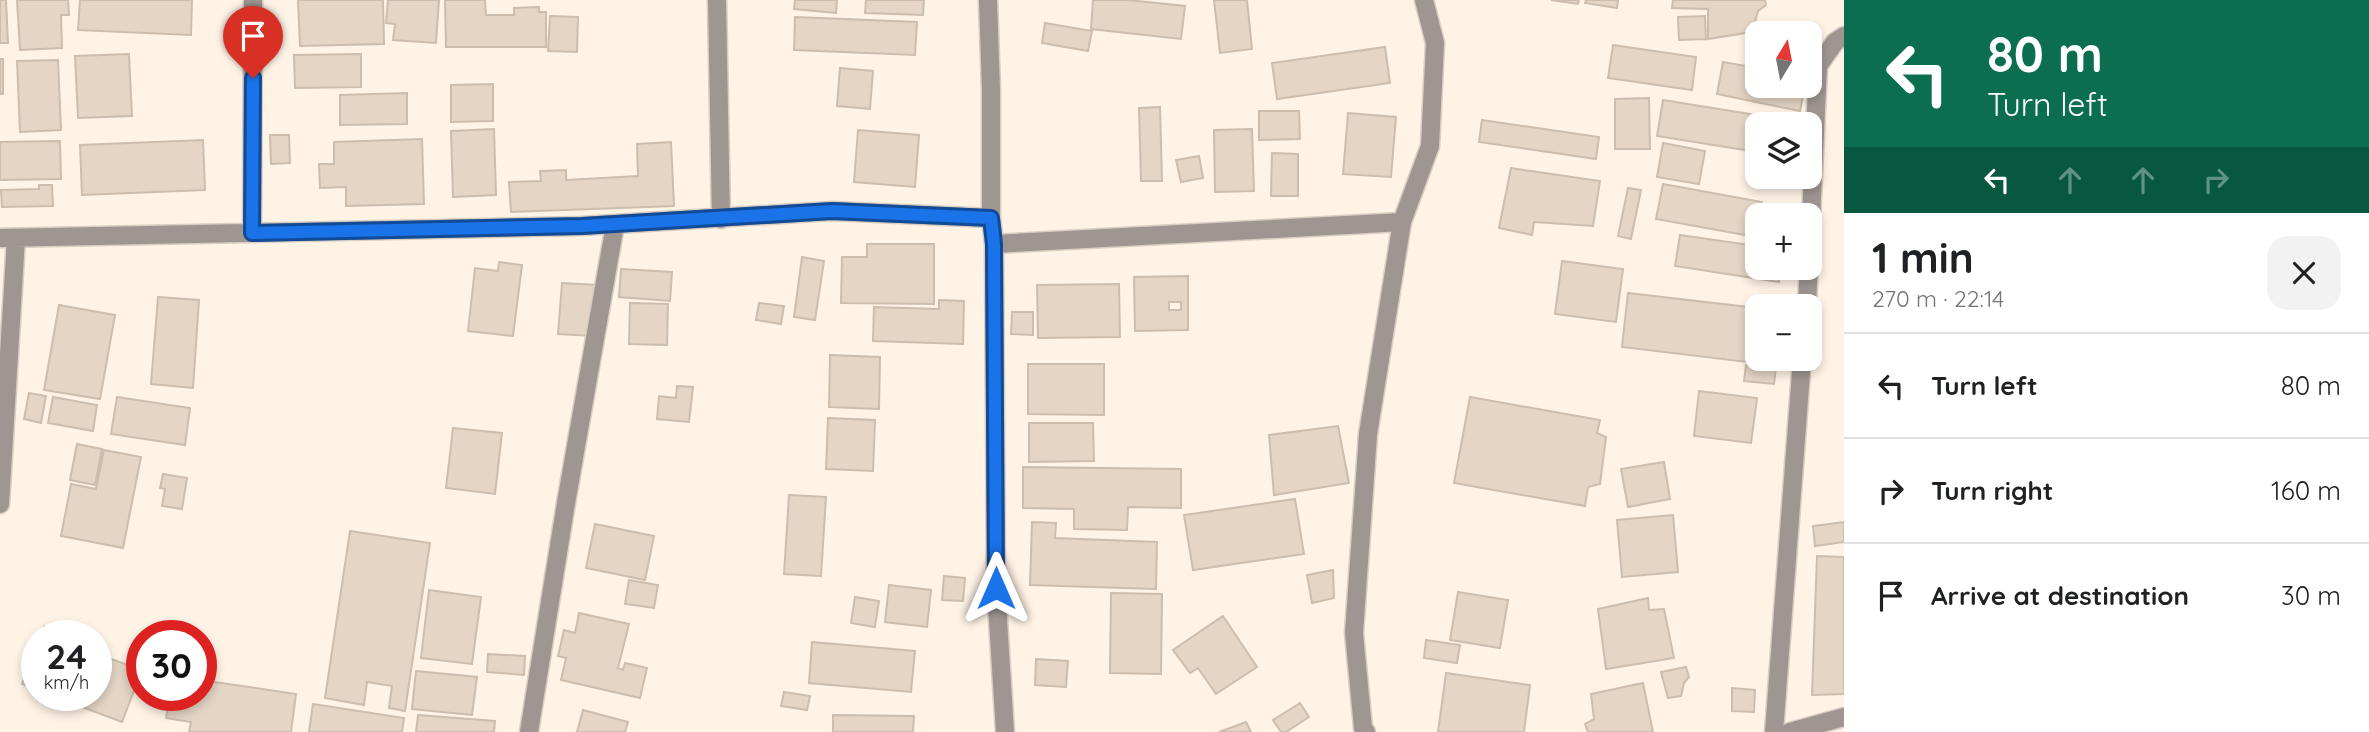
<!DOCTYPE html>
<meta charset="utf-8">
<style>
:root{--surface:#fff;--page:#f2f2f2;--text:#202124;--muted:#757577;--line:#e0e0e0}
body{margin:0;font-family:Quicksand,sans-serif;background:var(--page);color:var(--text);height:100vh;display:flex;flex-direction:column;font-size:26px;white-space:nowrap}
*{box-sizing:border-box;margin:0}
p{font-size:23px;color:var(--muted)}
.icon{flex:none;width:38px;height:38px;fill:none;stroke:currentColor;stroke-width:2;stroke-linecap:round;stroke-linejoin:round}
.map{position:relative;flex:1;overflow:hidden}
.panel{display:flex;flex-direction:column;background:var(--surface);width:525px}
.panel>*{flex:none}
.top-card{background:#0b6e4f;color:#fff;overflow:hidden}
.needle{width:46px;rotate:10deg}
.buttons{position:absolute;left:1745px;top:21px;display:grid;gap:14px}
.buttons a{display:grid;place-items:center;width:77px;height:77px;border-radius:14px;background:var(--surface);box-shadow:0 4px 10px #0003;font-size:35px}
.speed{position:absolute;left:21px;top:620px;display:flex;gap:14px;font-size:35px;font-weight:700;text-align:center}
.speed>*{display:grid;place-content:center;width:91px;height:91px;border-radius:50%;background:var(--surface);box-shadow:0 4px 10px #0003;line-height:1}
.speed small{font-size:18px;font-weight:400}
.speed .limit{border:10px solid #d22;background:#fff;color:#111}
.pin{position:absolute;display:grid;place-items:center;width:60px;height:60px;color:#fff;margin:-72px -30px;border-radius:50% 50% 50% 0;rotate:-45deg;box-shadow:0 0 7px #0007}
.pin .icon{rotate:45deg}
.me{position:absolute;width:77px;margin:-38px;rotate:0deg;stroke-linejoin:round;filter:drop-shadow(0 0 5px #0008)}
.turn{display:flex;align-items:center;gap:24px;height:147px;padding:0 28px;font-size:32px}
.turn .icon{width:91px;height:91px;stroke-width:2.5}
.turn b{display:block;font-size:49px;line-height:60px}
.lanes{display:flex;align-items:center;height:66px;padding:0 28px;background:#0003;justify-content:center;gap:35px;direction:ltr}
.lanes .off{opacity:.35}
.round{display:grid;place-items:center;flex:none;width:74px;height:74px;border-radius:21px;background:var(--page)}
.overview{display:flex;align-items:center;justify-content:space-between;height:119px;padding:0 28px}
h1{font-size:42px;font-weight:700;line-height:52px}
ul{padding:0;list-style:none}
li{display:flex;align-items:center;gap:21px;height:105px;padding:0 28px;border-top:2px solid var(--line)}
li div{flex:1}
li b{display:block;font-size:26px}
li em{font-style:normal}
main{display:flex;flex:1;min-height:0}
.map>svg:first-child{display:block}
.building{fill:#e4d5c5;stroke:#ccbdad;stroke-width:2;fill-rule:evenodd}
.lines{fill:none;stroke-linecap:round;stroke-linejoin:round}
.minor-casing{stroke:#d8cec2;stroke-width:21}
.minor{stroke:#9f9692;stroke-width:18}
.route-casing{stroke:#114b97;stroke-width:18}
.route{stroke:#1a73e8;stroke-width:12}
</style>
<main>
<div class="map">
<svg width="1844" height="732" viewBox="0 0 1844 732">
<rect width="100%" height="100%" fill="#fff3e6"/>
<!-- building -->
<path class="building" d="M0 0H6L8 43H0Z
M17 0H68L69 15H61L62 48 20 50Z
M80 0H192L191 35 78 30Z
M298 0H383L384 44 300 46Z
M388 0H439L436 43 393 40 395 24 386 23Z
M445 0H485L486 15H514V8L539 7V12H546V47H446Z
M795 0H837L836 13 794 9Z
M866 0H924L923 15 865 13Z
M1093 0H1128L1185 6 1181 39 1091 29Z
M1214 0H1247L1252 49 1220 53Z
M1551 0H1579L1578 4Z
M1586 0H1618L1617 8 1585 3Z
M1673 0H1765L1766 5 1758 11 1752 32 1708 39V9L1672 8Z
M550 16 578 17 577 52 548 51Z
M1705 16 1706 39 1679 40 1678 17Z
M795 17 917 22 915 55 794 50Z
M1045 23 1092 31 1088 51 1042 43Z
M1798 27 1811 28 1810 35V33H1797Z
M1613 45 1696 57 1692 90 1608 78Z
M1385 47 1390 83 1277 99 1272 63Z
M129 54 132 116 78 118 75 56Z
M361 54V87L295 88 294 55Z
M0 59H3V94H0Z
M58 60 61 130 20 132 17 61Z
M1723 62 1757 68V86H1805L1800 111 1717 94Z
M840 68 873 71 870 109 837 106Z
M493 84V121L451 122V85Z
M407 93V124L340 125V95Z
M1649 98 1650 149H1615V99Z
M1663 100 1787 120V124H1757V152L1657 136Z
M1160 107 1162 181H1141L1139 108Z
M1259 111H1299L1300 139 1259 140Z
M1348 113 1396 117 1391 177 1343 174Z
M1482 120 1599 137 1596 159 1479 142Z
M494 129 496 195 453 197 451 131Z
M1252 129 1254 191 1215 192 1214 130Z
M858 130 919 135 915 187 854 182Z
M270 135H289L290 163 271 164Z
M422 139 424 204 346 206V187L320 188 319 164H334V142Z
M203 140 205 190 82 195 80 145Z
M60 141 61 179 0 180V142Z
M671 142 674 206 511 212 509 182 541 181 540 171 566 170V180L638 176 637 144Z
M1663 143 1705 151 1699 184 1657 177Z
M1272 153 1298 154V196H1271Z
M1199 156 1203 178 1181 182 1176 160Z
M1511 168 1600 181 1593 226 1534 222 1532 235 1499 228Z
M1663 184 1762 202 1760 215H1757L1756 237 1656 219Z
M39 185H52L53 206 2 207 1 190 39 189Z
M1628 188 1641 190 1631 239 1618 236Z
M1680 235 1757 246V268H1781L1779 282 1675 266Z
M867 244H934V304L841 303 842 257H867Z
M802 257 824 261 815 320 794 317Z
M1562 261 1623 269 1616 322 1555 314Z
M499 262 522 265 513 336 468 331 475 268 498 271Z
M621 269 672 272 670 301 619 297Z
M1188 276V330L1135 331 1134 277ZM1169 302H1181V310H1169Z
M562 283 597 285 593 336 558 334Z
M1119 284 1120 337 1038 338 1037 285Z
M1628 293 1757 308 1755 363 1622 347Z
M158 297 199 300 193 388 151 384Z
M939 300 964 301 963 344 873 341 874 307 939 309Z
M630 303 668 304 667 345 629 344Z
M759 303 784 306 781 324 756 320Z
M59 305 115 315 100 399 44 390Z
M1012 312H1033V335L1011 334Z
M830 355 880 357 879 409 829 407Z
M1028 364H1104V415L1028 414Z
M1746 365 1776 368 1774 384 1744 381Z
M677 386 693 387 689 422 657 419 659 396 676 398Z
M1699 391 1757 398 1751 443 1694 436Z
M29 393 46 396 41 423 24 419Z
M53 397 97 405 93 431 48 423Z
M117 397 190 408 185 445 111 434Z
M1470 397 1600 420 1597 433 1606 437 1600 484 1588 487 1585 506 1454 483Z
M828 418 875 420 873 471 826 469Z
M1029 423H1093L1094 461 1029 462Z
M1338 426 1349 483 1274 495 1269 435Z
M453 428 502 433 495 494 446 488Z
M77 444 102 449 95 485 70 480Z
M104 450 141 457 123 548 61 536 71 484 96 489Z
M1664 462 1670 499 1628 507 1621 469Z
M1023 467 1181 469V508L1128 507 1127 530 1074 529V509L1023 508Z
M163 474 187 478 182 509 162 506 165 489 160 488Z
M789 495 826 497 821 576 784 574Z
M1295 499 1304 554 1193 570 1184 515Z
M1673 515 1678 572 1622 577 1617 520Z
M1032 522 1056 523 1055 538 1157 542 1156 589 1030 585Z
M1844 522V542L1815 546 1813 526Z
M595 524 654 536 645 580 586 568Z
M350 531 430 543 405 711 389 708 392 686 367 682 364 705 325 698Z
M1817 556 1844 557V694L1812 695Z
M1333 570 1334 598 1312 603 1307 575Z
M944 576 965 578 963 601 942 600Z
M629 580 658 585 654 608 625 604Z
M889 585 931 590 927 627 885 622Z
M429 590 481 597 472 664 421 658Z
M1458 592 1508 600 1500 648 1450 640Z
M1111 593 1162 594 1161 674 1110 673Z
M855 597 879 601 875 627 851 623Z
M1648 598 1649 610 1664 609 1674 658 1606 669 1598 609Z
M579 613 629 624 618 668 623 670 625 663 647 668 640 698 561 680 566 658 558 656 564 630 575 633Z
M1223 616 1257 667 1216 694 1198 668 1190 673 1173 650Z
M44 626 69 635H41Z
M1426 640 1460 645 1457 663 1424 658Z
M812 642 915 651 911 692 809 683Z
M37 645V690L22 684Z
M96 646 102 648 100 655 142 670 122 722 50 695H96Z
M488 654 525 656 524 675 487 672Z
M1036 659 1068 661 1066 687 1035 685Z
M1686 667 1689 677 1684 683 1681 696 1668 698 1661 672Z
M416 671 477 677 472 715 412 709Z
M1446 673 1530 685 1524 732H1438Z
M201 680 296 694 291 732H189L191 722 166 718 170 695H201Z
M1643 683 1653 732H1588L1585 724 1594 719 1591 694Z
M1732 688 1755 690 1754 712 1732 711Z
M784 692 810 696 807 710 781 706Z
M1300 703 1309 717 1286 732H1281L1273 720Z
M313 704 404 718 402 732H309Z
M583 710 628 722 625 732H577Z
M418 715 495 721 494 732H416Z
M833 715 914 716 913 732H833Z
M1246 722 1251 732H1219Z"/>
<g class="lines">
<defs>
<path id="minor" d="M717 0 721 219
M988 0 991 90V218L994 244 996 588 1005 732
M252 233 253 0
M0 238 581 226 832 211 991 218
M994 244 1402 222
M1807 306 1818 66 1835 42 1844 36
M0 504 16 238
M529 732 566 503 615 225
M1366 732 1363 728 1354 633 1368 434 1402 222 1430 146 1435 43 1424 0
M1774 732 1802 359
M1790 732 1844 717"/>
</defs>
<!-- minor casing -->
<use href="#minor" class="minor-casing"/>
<!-- minor -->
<use href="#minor" class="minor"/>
</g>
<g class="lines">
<defs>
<path id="route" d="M253 78 252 233 582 226 832 211 991 218 994 244 996 588"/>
</defs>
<!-- route casing -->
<use href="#route" class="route-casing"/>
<!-- route -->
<use href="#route" class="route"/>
</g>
</svg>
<div class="buttons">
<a><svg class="needle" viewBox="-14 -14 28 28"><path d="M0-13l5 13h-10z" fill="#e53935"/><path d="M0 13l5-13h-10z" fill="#757577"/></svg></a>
<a><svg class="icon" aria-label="layers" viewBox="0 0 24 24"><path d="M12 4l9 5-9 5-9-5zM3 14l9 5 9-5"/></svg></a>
<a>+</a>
<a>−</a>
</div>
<div class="speed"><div>24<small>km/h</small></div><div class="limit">30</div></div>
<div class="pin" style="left:253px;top:78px;background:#d93025"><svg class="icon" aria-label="arrive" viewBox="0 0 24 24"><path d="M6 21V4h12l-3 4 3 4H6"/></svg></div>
<svg class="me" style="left:996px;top:588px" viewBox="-20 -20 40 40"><path d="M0-17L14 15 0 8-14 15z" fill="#1a73e8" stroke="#fff" stroke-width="4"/></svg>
</div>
<section class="panel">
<div class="top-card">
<div class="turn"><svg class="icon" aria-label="left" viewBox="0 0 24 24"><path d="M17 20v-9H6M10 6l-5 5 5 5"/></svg><div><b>80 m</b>Turn left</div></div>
<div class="lanes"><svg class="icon" aria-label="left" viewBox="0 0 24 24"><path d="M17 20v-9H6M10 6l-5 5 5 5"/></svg><svg class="icon off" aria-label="ahead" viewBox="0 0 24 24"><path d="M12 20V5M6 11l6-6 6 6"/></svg><svg class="icon off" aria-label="ahead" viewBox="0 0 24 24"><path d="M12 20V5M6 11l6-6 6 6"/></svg><svg class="icon off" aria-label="right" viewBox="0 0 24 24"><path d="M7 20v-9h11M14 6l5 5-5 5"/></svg></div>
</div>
<div class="overview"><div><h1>1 min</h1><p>270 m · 22:14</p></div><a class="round"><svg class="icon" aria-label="close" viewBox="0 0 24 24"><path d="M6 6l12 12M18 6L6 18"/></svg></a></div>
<ul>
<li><svg class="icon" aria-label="left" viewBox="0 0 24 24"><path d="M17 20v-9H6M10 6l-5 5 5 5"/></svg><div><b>Turn left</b></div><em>80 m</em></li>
<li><svg class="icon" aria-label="right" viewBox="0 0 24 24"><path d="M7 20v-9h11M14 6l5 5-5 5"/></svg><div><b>Turn right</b></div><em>160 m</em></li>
<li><svg class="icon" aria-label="arrive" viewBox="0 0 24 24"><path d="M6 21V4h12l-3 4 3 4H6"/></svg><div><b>Arrive at destination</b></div><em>30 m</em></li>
</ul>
</section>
</main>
